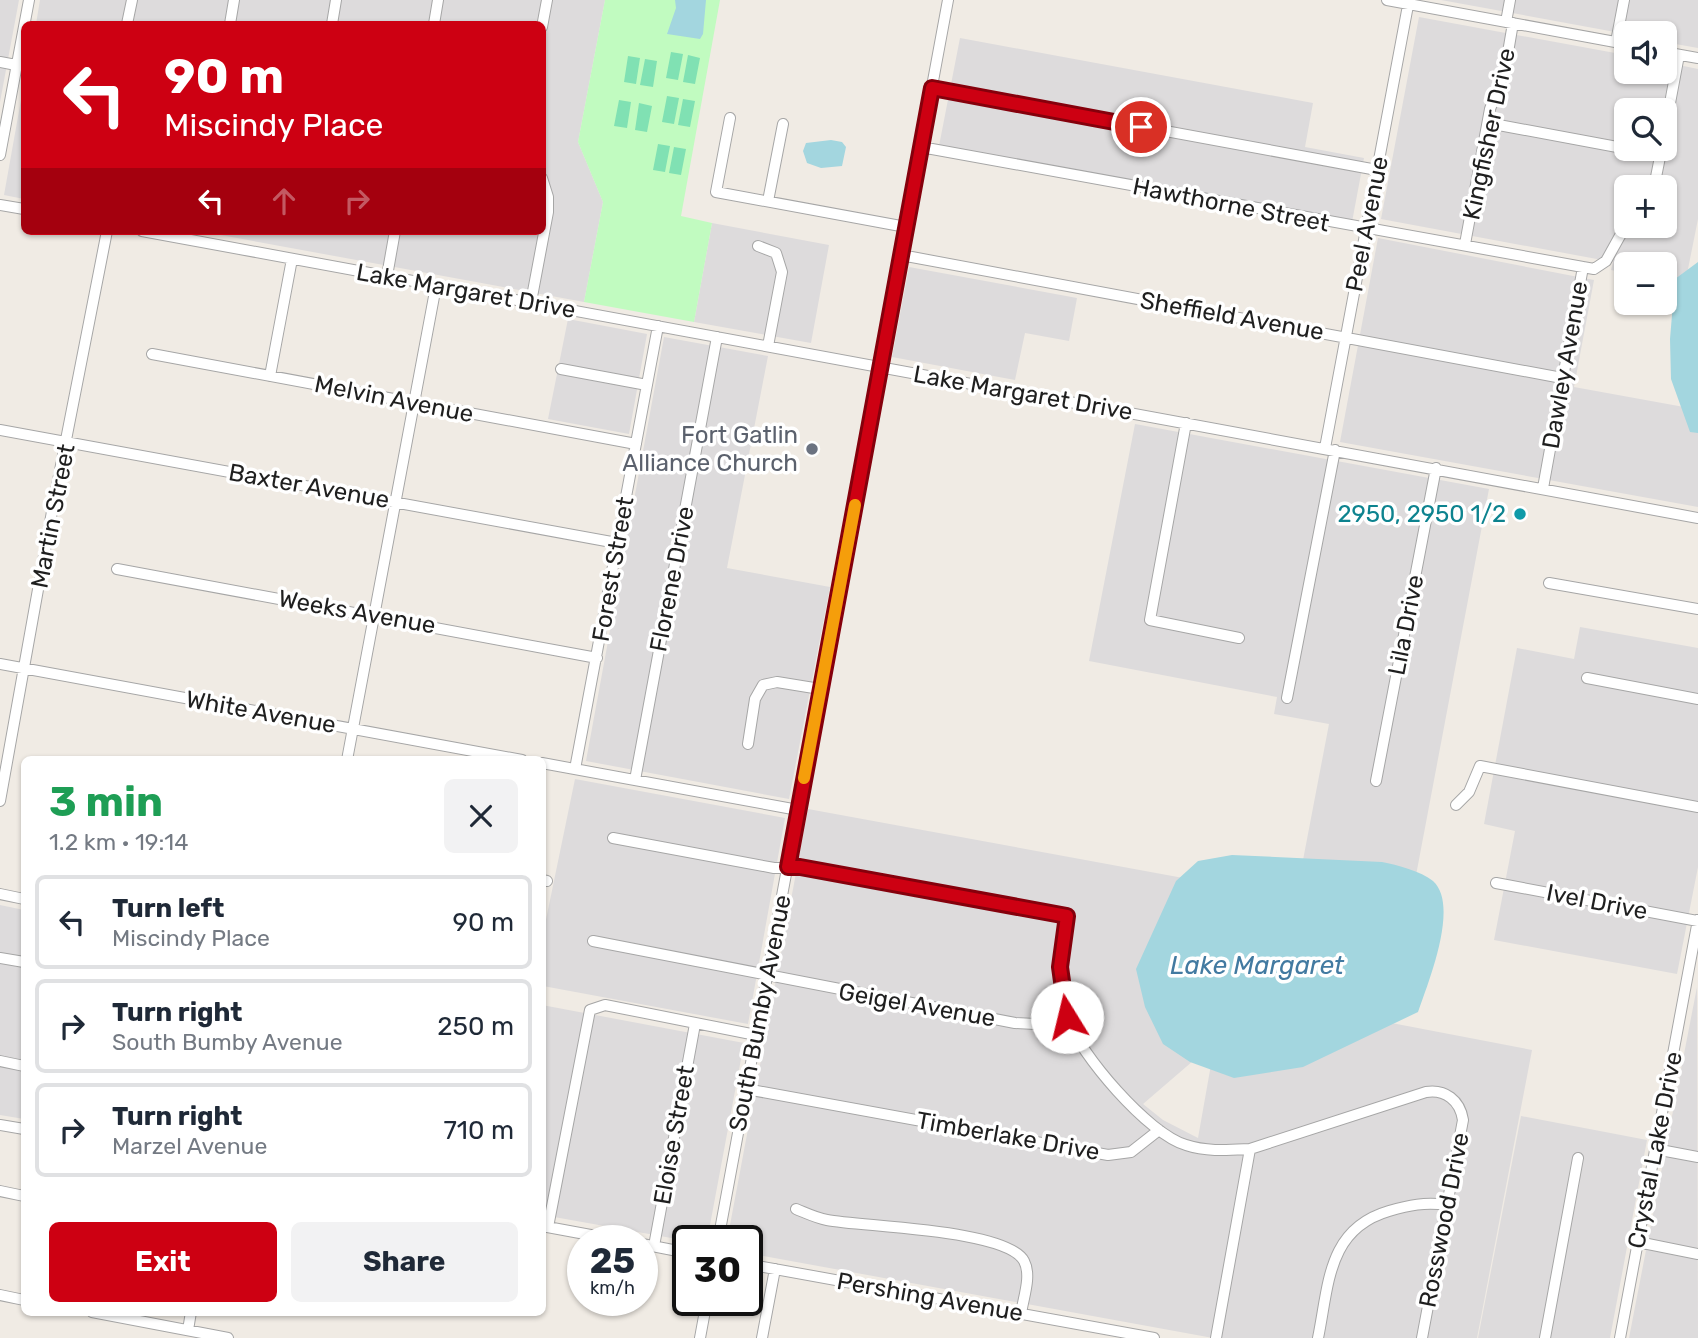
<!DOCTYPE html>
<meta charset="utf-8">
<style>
:root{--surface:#fff;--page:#f2f2f3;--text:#1f2937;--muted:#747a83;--line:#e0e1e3;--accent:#cd0012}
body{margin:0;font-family:Rubik,sans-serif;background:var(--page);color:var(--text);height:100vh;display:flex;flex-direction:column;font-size:26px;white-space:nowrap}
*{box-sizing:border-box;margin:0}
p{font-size:23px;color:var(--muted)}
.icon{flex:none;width:38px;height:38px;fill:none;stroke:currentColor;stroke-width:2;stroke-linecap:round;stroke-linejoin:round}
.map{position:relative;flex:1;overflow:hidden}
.drawer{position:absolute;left:21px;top:756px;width:525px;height:560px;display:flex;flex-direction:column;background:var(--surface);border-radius:10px;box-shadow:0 2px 5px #0004}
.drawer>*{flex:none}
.guide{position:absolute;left:21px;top:21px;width:525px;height:214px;border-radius:10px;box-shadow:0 2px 5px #0004;background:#cd0012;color:#fff;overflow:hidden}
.buttons{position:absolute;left:1614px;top:21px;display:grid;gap:14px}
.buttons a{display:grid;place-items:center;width:63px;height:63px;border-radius:10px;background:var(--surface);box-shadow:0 2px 5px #0004;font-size:35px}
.speed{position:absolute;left:567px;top:1225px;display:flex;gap:14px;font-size:35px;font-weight:700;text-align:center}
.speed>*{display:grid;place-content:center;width:91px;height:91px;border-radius:50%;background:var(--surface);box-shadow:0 2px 5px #0004;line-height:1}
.speed small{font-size:18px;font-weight:400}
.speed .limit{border:4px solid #111;border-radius:10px;background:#fff;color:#111}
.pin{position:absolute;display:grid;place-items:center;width:60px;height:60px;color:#fff;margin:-30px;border:4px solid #fff;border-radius:50%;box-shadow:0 2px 7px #0007}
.me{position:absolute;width:77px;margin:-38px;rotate:351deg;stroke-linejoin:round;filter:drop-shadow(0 0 5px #0008)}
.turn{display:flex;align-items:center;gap:24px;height:147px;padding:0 28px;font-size:32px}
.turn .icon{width:91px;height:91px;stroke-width:2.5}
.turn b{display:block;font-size:49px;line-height:60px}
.lanes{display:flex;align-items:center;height:66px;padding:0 28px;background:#0003;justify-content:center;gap:35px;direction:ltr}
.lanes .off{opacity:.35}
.round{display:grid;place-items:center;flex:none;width:74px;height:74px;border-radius:10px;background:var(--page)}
.summary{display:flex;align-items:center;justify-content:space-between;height:119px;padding:0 28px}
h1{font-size:42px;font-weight:700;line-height:52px;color:#1e9e55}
.action{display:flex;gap:14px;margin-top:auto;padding:14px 28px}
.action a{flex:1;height:80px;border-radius:10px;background:var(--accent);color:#fff;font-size:28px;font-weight:700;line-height:80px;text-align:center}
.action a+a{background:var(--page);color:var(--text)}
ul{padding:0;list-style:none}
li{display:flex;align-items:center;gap:21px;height:94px;margin:0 14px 10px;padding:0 14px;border:4px solid var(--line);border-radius:10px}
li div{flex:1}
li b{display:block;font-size:26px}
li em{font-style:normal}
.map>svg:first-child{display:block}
.residential{fill:#dddbdc;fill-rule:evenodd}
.park{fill:#c1fbc0}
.pitch{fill:#80e1b3}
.water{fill:#a3d6df}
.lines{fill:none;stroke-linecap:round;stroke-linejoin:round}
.minor-casing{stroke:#a6a6a6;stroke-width:12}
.minor{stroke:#fff;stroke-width:10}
.route-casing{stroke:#85000c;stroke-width:18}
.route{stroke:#cd0012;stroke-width:12}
.slow{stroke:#f59e0b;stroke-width:12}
.worship-dot{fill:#6b7280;stroke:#fff;stroke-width:2.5}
.culture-dot{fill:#0f9aa8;stroke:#fff;stroke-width:2.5}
.labels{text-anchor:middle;stroke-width:7;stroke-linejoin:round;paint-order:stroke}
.street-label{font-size:24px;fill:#1f1f1f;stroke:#fff}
.worship-label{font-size:24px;fill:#5b616d;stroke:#fff;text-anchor:end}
.culture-label{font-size:24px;fill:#0d838f;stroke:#fff;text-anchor:end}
.water-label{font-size:26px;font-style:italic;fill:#427aa1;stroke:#fff}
</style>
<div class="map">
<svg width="1698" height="1338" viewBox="0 0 1698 1338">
<rect width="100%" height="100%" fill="#f0ebe4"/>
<!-- residential -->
<path class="residential" d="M0 0H19L0 102Z
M40 0H605L578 142 603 202 584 302 199 231H542V24H36Z
M1441 0H1698V48L1664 42V33L1626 34Z
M1419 17 1626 55V72H1664V62L1698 69V219L1685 284 1664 280V264H1626V273L1611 270 1613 262 1381 219ZM1626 110H1664V149H1626ZM1626 187H1664V226H1626Z
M960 38 1313 103 1305 147 1364 158 1352 222 939 146Z
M24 83V199L4 195Z
M712 223 829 245 811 343 694 322Z
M1378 238 1594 280 1574 387 1684 407 1698 401V507L1340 442Z
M909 267 1077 298 1069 341 1025 333 1015 380 892 357Z
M568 319 647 334 629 434 548 419Z
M664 337 768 356 727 568 830 587 789 799 586 761Z
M1135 424 1489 489 1407 923 1295 902 1329 724 1274 714 1277 697 1089 661Z
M1580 627 1698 648V867L1677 974 1494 940 1515 831 1484 824 1517 648 1574 659Z
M575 779 785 818 748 1024 543 986 542 939Z
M808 809 1243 889 1225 991 1532 1050 1477 1338H1213L747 1253V1241H727ZM1215 1042 1198 1138 1163 1120 1143 1104Z
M0 905 24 910V1119L0 1115Z
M1697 987 1698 1338H1629Z
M542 1005 744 1043 707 1241H688L543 1215Z
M1521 1116 1647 1140 1610 1338H1478Z"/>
<!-- park -->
<path class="park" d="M605 0H720L681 216 712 223 694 322 584 302 603 202 578 142Z"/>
<!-- pitch -->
<path class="pitch" d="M671 52 683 54 678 80 666 78Z
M688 55 700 58 695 84 683 82Z
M628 56 640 58 636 84 624 82Z
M645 59 657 61 653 87 640 85Z
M667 96 679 98 674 124 662 122Z
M683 99 695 101 690 127 678 125Z
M619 100 631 102 627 128 614 126Z
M639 103 652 106 647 132 635 130Z
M658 144 670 146 665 172 653 170Z
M674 147 686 149 681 175 669 173Z"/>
<!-- water -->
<path class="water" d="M675 0H706L703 34 700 39 667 34 676 8Z
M831 140 842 142 846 147 842 166 821 168 807 163 803 151 806 143Z
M1698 262V433L1690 432 1671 379 1670 339 1675 279Z
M1232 855 1382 862C1397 865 1421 871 1433 881 1460 905 1428 983 1418 1012L1303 1067 1234 1078 1190 1062 1163 1044 1145 1007 1136 969 1176 881 1198 861Z"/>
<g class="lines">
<defs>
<path id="minor" d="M1387 0 1626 44
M1506 22 1510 0
M127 24 132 0
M230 24 234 0
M332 24 336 0
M434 24 438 0
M542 27 547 0
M1616 42 1624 0
M1664 52 1698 58
M0 62 16 65
M932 88 1377 170
M730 118 716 192 906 227
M1488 123 1660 155
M1664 135 1679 55
M921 147 1594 269 1606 261 1626 225
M0 155 29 0
M1654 187 1661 152
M768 201 783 124
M0 205 24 209
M142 231 1698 518
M1465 244 1490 109 1505 70 1513 23
M758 246 776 253 782 272 768 346
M901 255 1562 378
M387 276 395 231
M531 302 548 212V197L542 178
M152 354 636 444
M561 369 647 385
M270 376 292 259
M1186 423 1150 620 1239 638
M0 430 617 543
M1325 448 1409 0
M1543 488 1583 267
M117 569 597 658
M1549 583 1698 609
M0 664 522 760
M1587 678 1698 699
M1287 698 1335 450
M748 744 755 699 763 685 777 682 820 689
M347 760 436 286
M542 763 798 810
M575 769 658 326
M635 780 717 337
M1376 781 1436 468
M0 801 53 506 107 231
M1456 805 1469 792 1480 766 1698 807
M613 838 774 868 800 867 1067 916C1061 949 1055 985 1067 1018 1080 1054 1148 1134 1186 1145 1207 1152 1229 1150 1250 1149L1426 1092C1445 1089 1460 1100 1463 1120L1422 1338
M542 880 547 881
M1496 883 1698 921
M0 894 24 899
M593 941 1015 1023 1035 1024 1067 1017
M0 958 24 962
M0 1061 24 1066
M746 1089 1108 1155 1131 1152 1159 1130
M0 1125 24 1129
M1655 1149 1698 1157
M0 1191 24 1196
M796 1209C806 1213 816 1218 827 1220 863 1227 1007 1229 1024 1261 1032 1276 1023 1298 1021 1314
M542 1226 623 1241
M548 1227 590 1010 605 1005 756 1035
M718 1241 948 0
M1638 1242 1698 1254
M642 1244 688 1253
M654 1246 695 1024
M747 1264 1154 1338
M0 1295 24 1300
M92 1312 228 1338
M188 1330 191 1312
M700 1338 707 1300
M762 1338 775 1269
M1216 1338 1250 1149
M1318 1338C1329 1285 1327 1229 1389 1211 1409 1205 1425 1202 1447 1205
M1545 1338 1578 1158
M1620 1338 1698 920"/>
</defs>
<!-- minor casing -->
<use href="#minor" class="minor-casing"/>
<!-- minor -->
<use href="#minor" class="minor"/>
</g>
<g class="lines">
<defs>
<path id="route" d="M1067 1017 1060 967 1067 916 800 867H788L932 88 1141 127"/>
</defs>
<!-- route casing -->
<use href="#route" class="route-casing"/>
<!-- route -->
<use href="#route" class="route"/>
<!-- slow -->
<path class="slow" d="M804 778 855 505"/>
</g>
<!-- markers -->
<circle class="worship-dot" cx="812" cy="449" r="7"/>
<circle class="culture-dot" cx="1520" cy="514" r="7"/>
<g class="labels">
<!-- street labels -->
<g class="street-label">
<text transform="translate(1489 134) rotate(-78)" y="8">Kingfisher Drive</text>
<text transform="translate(1231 205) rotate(11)" y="8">Hawthorne Street</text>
<text transform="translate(1367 224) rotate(-79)" y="8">Peel Avenue</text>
<text transform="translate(466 291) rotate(10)" y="8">Lake Margaret Drive</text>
<text transform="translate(1232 316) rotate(10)" y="8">Sheffield Avenue</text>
<text transform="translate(1565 365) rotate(-80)" y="8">Dawley Avenue</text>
<text transform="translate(1023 393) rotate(10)" y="8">Lake Margaret Drive</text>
<text transform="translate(394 399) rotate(11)" y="8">Melvin Avenue</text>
<text transform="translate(309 486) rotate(10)" y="8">Baxter Avenue</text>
<text transform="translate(53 516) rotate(-79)" y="8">Martin Street</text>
<text transform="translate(613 569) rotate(-80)" y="8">Forest Street</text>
<text transform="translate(672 579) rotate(-79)" y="8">Florene Drive</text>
<text transform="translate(357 612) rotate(10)" y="8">Weeks Avenue</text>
<text transform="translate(1406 625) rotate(-79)" y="8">Lila Drive</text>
<text transform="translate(261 712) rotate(10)" y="8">White Avenue</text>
<text transform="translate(1597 902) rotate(11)" y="8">Ivel Drive</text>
<text transform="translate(917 1005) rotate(10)" y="8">Geigel Avenue</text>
<text transform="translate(760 1013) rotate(-79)" y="8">South Bumby Avenue</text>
<text transform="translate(674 1135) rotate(-80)" y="8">Eloise Street</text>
<text transform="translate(1008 1136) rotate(10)" y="8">Timberlake Drive</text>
<text transform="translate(1655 1150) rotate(-79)" y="8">Crystal Lake Drive</text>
<text transform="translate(1444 1220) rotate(-79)" y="8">Rosswood Drive</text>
<text transform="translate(930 1297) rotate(10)" y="8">Pershing Avenue</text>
</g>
<!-- worship labels -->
<g class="worship-label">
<text x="798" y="443">Fort Gatlin<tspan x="798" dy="28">Alliance Church</tspan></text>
</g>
<!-- culture labels -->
<g class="culture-label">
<text x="1506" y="522">2950, 2950 1/2</text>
</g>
<!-- water labels -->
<g class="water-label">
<text x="1257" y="974">Lake Margaret</text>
</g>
</g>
</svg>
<div class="buttons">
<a><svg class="icon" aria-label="sound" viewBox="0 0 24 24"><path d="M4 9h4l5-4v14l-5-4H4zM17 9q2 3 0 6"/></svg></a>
<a><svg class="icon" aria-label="search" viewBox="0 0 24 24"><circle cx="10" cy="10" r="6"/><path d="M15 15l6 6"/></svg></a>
<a>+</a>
<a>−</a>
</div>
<div class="speed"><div>25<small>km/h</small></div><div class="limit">30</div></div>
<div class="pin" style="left:1141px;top:127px;background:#d93025"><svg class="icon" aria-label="arrive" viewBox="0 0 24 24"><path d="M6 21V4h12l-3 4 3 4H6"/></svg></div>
<svg class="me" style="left:1067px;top:1017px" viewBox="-20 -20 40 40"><circle r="19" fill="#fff"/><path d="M0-13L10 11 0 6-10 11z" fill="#cd0012"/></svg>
<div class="guide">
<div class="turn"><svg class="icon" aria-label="left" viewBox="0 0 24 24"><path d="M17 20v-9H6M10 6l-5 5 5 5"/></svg><div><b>90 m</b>Miscindy Place</div></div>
<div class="lanes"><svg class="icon" aria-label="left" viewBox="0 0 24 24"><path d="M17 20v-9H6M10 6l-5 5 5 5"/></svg><svg class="icon off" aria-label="ahead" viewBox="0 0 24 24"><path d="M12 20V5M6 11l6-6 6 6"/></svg><svg class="icon off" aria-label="right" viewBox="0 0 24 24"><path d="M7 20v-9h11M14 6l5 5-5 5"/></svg></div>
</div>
<section class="drawer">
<div class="summary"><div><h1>3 min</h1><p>1.2 km · 19:14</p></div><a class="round"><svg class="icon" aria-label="close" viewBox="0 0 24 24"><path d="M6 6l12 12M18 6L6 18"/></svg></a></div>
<ul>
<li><svg class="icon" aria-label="left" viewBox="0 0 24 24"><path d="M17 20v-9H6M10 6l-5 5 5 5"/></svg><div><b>Turn left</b><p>Miscindy Place</p></div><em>90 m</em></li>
<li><svg class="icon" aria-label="right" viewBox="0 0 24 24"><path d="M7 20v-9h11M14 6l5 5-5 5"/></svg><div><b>Turn right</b><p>South Bumby Avenue</p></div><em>250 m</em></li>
<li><svg class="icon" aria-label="right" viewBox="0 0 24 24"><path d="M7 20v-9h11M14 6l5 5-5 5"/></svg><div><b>Turn right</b><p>Marzel Avenue</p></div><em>710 m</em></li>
</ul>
<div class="action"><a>Exit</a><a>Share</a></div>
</section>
</div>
